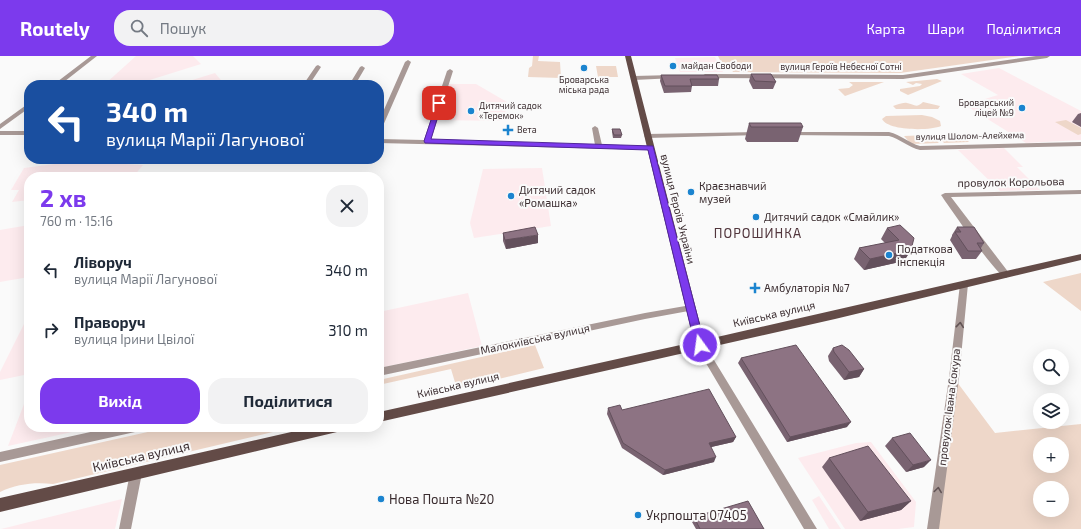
<!DOCTYPE html>
<html lang="uk">
<meta charset="utf-8">
<style>
:root{--surface:#fff;--page:#f2f2f3;--text:#1f2937;--muted:#747a83;--accent:#7c3aed}
body{margin:0;font-family:"Exo 2",sans-serif;background:var(--page);color:var(--text);height:100vh;display:flex;flex-direction:column;font-size:15px;white-space:nowrap}
*{box-sizing:border-box;margin:0}
p{font-size:13px;color:var(--muted)}
.icon{flex:none;width:22px;height:22px;fill:none;stroke:currentColor;stroke-width:2;stroke-linecap:round;stroke-linejoin:round}
.map{position:relative;flex:1;overflow:hidden}
.drawer{position:absolute;left:24px;top:116px;width:360px;height:260px;display:flex;flex-direction:column;background:var(--surface);border-radius:16px;box-shadow:0 4px 16px #0002}
.drawer>*{flex:none}
.hud{position:absolute;left:24px;top:24px;width:360px;height:84px;border-radius:16px;box-shadow:0 4px 16px #0002;background:#1a4fa0;color:#fff;overflow:hidden}
.fabs{position:absolute;left:1033px;top:293px;display:grid;gap:8px}
.fabs a{display:grid;place-items:center;width:36px;height:36px;border-radius:50%;background:var(--surface);box-shadow:0 4px 16px #0002;font-size:20px}
.pin{position:absolute;display:grid;place-items:center;width:34px;height:34px;color:#fff;margin:-17px;border-radius:8px;box-shadow:0 2px 6px #0006}
.me{position:absolute;width:44px;margin:-22px;rotate:346deg;stroke-linejoin:round;filter:drop-shadow(0 0 3px #0008)}
.turn{display:flex;align-items:center;gap:14px;height:84px;padding:0 16px;font-size:18px}
.turn .icon{width:52px;height:52px;stroke-width:2.5}
.turn b{display:block;font-size:28px;line-height:34px}
.round{display:grid;place-items:center;flex:none;width:42px;height:42px;border-radius:16px;background:var(--page)}
.headline{display:flex;align-items:center;justify-content:space-between;height:68px;padding:0 16px}
h1{font-size:24px;font-weight:700;line-height:30px;color:var(--accent)}
.action{display:flex;gap:8px;margin-top:auto;padding:8px 16px}
.action a{flex:1;height:46px;border-radius:16px;background:var(--accent);color:#fff;font-size:16px;font-weight:700;line-height:46px;text-align:center}
.action a+a{background:var(--page);color:var(--text)}
ul{padding:0;list-style:none}
li{display:flex;align-items:center;gap:12px;height:60px;padding:0 16px}
li div{flex:1}
li b{display:block;font-size:15px}
li em{font-style:normal}
header{display:flex;align-items:center;gap:24px;box-sizing:border-box;height:56px;padding:0 20px;background:var(--accent);color:#fff}
header strong{font-size:19px}
nav{display:flex;gap:22px;margin-inline-start:auto;font-size:14px}
.search{width:280px;height:36px;background:var(--page);display:flex;align-items:center;gap:10px;box-sizing:border-box;padding:0 14px;border-radius:16px;color:var(--muted);font-size:15px}
.map>svg:first-child{display:block}
.built{fill:#fdebee}
.green{fill:#eed7c9;fill-rule:evenodd}
.lines{fill:none;stroke-linecap:round;stroke-linejoin:round}
.minor{fill:#a89996;fill-rule:evenodd}
.major{fill:#634b47;fill-rule:evenodd}
.wall{fill:#796371}
.shaded-wall{fill:#63505c}
.building{fill:#8d7383;stroke:#63505c}
.oneway{stroke:#615354}
.route{fill:#7c3aed;stroke:#51269a}
.poi-dot{fill:#1b84cf;stroke:#fafafa;stroke-width:1.5}
.labels{text-anchor:middle;stroke-width:4;stroke-linejoin:round;paint-order:stroke}
.far-poi-label{font-size:9px;fill:#3b2d30;stroke:#fafafa;text-anchor:start}
.far-street-label{font-size:9px;fill:#3b2d30;stroke:#fafafa}
.street-label{font-size:11px;fill:#3b2d30;stroke:#fafafa}
.poi-label{font-size:11px;fill:#3b2d30;stroke:#fafafa;text-anchor:start}
.quarter-label{font-size:13px;letter-spacing:1px;fill:#51353c;stroke:#fafafa}
.near-street-label{font-size:13px;fill:#3b2d30;stroke:#fafafa}
.near-poi-label{font-size:13px;fill:#3b2d30;stroke:#fafafa;text-anchor:start}
</style>
<header>
<strong>Routely</strong>
<div class="search"><svg class="icon" aria-label="search" viewBox="0 0 24 24"><circle cx="10" cy="10" r="6"/><path d="M15 15l6 6"/></svg>Пошук</div>
<nav><a>Карта</a><a>Шари</a><a>Поділитися</a></nav>
</header>
<div class="map">
<svg width="1081" height="473" viewBox="0 0 1081 473">
<rect width="100%" height="100%" fill="#fafafa"/>
<!-- built -->
<path class="built" d="M136 0H193L201 8 137 28H105Z
M715 1 723 16H680L675 2Z
M999 12 1081 55V84L1026 87 965 49 998 39 961 18Z
M215 17 225 29H176Z
M446 28H476L507 46 504 65 435 64Z
M1004 92 1023 111H1017L1040 134 1000 135 958 94Z
M77 105 143 109 133 121H29V144L12 146 19 134H11L24 112Z
M542 112 551 170 474 182 470 167 483 113Z
M29 169V221L0 226V174Z
M468 237 482 290 384 311 379 306V256Z
M29 258V318L0 324V316Z
M29 335V371H95L8 390Z
M871 386 916 446 914 471 898 473H845L798 402 856 387Z
M819 440 841 473H829L812 444Z
M122 443 115 473H1Z"/>
<!-- green -->
<path class="green" d="M533 0H554H539L538 5 560 6 561 22 528 21 529 12 532 10Z
M718 0H1020L900 17 733 16 729 9 723 10Z
M596 10H616L618 21H598Z
M937 23 942 25 908 39 900 35V33L920 30 922 28 916 27 913 29 906 26Z
M849 26H884L845 40 838 33 849 32 853 29Z
M923 46 940 50 938 53H896L893 50C897 49 903 46 907 47 914 48 916 53 923 46Z
M922 59 932 61 940 65 941 70C930 75 888 75 882 63L886 60Z
M1066 64 1081 72V78L1078 79 1055 66Z
M931 79 939 87 911 88 904 80Z
M937 79H962L969 86 944 87Z
M1081 217V255L1043 226Z
M535 289 544 312 457 333 451 313 383 328 379 334V324Z
M954 322 995 377 1081 368V473H933ZM1040 388H1062V410H1040ZM1040 432H1062V454H1040Z
M170 371H294L53 428C34 426 17 428 0 436V409Z"/>
<g class="lines">
<!-- minor -->
<path class="minor" d="M91 0H97L60 29H53Z
M1036 0H1050L1047 2 903 23 705 22 702 20 705 18 903 19Z
M408 4 411 6 382 72 379 74V65L405 6Z
M318 9 321 11 309 29H303L316 10Z
M362 10 365 12 355 29H349L360 11Z
M450 13 453 15 431 84 595 89 592 72 595 70 598 72 602 89 651 90 654 92 651 94 379 87V83L424 84 447 15Z
M673 19 676 21 675 22 634 24 631 22 634 20Z
M29 47V52L0 73V68Z
M0 75H29V79H0Z
M758 76 760 77V79L647 82 644 80 647 78Z
M789 76H889C901 79 909 87 920 90L1081 86V90L920 94C908 91 900 83 889 80L787 79V77Z
M1081 134V138L951 141 1009 217 1010 219 1006 222C996 219 950 152 941 139L945 137Z
M964 225 968 228 959 322 939 473H927L949 322 960 228Z
M691 249 694 250 696 252 694 254 645 263 379 320V312L645 257Z
M700 285 703 286 817 473H804L697 292 695 289 697 286Z
M113 371H140L139 374 135 376 0 406V396Z
M136 412 140 413 142 417 131 473H119L130 417 132 413Z"/>
<!-- major -->
<path class="major" d="M625 0H631L704 284 1081 198V204L835 263 379 366V356L694 286Z
M313 371H343L341 375 337 376 0 456V442Z"/>
</g>
<!-- wall -->
<path class="wall" d="M751 18 776 26 773 33H753L749 25Z
M661 19 719 23 718 30H692L691 36 664 37 660 25Z
M1081 57V71L1072 66 1078 58Z
M749 67 803 71 798 86H747L745 83Z
M612 73 622 79 621 82H613L612 76Z
M957 171 984 187 981 192 982 195 976 203H962L950 184 952 180V179Z
M887 172 911 194 904 205 864 214 854 203 859 192 885 187 881 183Z
M503 177 538 187 506 193 503 185Z
M833 292 864 313 859 321 844 324 829 305 828 300Z
M741 302 847 371 787 386 738 307Z
M608 352 622 354 736 381 733 386 711 391 714 406 663 419 622 392 607 358Z
M892 382 924 411 906 416 885 390Z
M829 402 911 445 901 454 860 465 822 411Z
M694 461 764 473H696L692 466Z"/>
<!-- shaded-wall -->
<path class="shaded-wall" d="M538 179V187L506 193 505 184Z
M911 194 904 205 864 214 870 203Z
M864 313 859 321 844 324 849 316Z
M851 366 847 371 787 386 790 381Z
M736 381 733 386 707 392 709 387Z
M716 401 714 406 663 419 665 414Z
M931 404 924 411 906 416 913 409Z
M911 445 901 454 860 465 868 456Z"/>
<!-- building -->
<path class="building" d="M751 18H771L776 26 755 25Z
M661 19H717L719 23H690L692 30H665Z
M749 67H801L803 71H751Z
M612 73H620L622 79H614Z
M900 169 914 182 911 194 870 203 859 192 899 184 887 172Z
M535 171 538 179 505 184 503 177Z
M957 171H974L984 187H977L982 195H968L955 176H961Z
M796 289 851 366 790 381 741 302Z
M842 289 849 294 864 313 849 316 834 296 833 292Z
M709 333 736 381 709 387 716 401 665 414 623 387 608 352 620 349 622 354Z
M910 377 931 404 913 409 892 382Z
M868 390 911 445 868 456 829 402Z
M748 445 764 473H700L694 461Z"/>
<!-- one-way arrows -->
<defs><path id="oneway-chevron" d="M-2-3.5L2.5 0L-2 3.5" fill="none" stroke-width="1.6" stroke-linecap="round" stroke-linejoin="round"/></defs>
<g class="oneway">
<use href="#oneway-chevron" transform="translate(960 269) rotate(-84)"/>
<use href="#oneway-chevron" transform="translate(938 434) rotate(-82)"/>
</g>
<!-- route -->
<path class="route" d="M437 46 442 47 431 83 653 90 705 289 703 292H696L695 289 648 94 425 87 424 85Z"/>
<!-- markers -->
<g class="poi-dot">
<circle cx="673" cy="10" r="4"/>
<circle cx="584" cy="12" r="4"/>
<circle cx="1022" cy="52" r="4"/>
<circle cx="471" cy="55" r="4"/>
<path d="M506 68h4v4h4v4h-4v4h-4v-4h-4v-4h4z"/>
<circle cx="691" cy="136" r="4"/>
<circle cx="511" cy="140" r="4"/>
<circle cx="756" cy="161" r="4"/>
<circle cx="889" cy="199" r="4"/>
<path d="M753 226h4v4h4v4h-4v4h-4v-4h-4v-4h4z"/>
<circle cx="381" cy="443" r="4"/>
<circle cx="638" cy="459" r="4"/>
</g>
<g class="labels">
<!-- far-poi labels -->
<g class="far-poi-label">
<text x="681" y="13">майдан Свободи</text>
<text x="584" y="27" text-anchor="middle">Броварська<tspan x="584" dy="10">міська рада</tspan></text>
<text x="1014" y="50" text-anchor="end">Броварський<tspan x="1014" dy="10">ліцей №9</tspan></text>
<text x="479" y="53">Дитячий садок<tspan x="479" dy="10">«Теремок»</tspan></text>
<text x="517" y="77">Вета</text>
</g>
<!-- far-street labels -->
<g class="far-street-label">
<text x="841" y="14">вулиця Героїв Небесної Сотні</text>
<text transform="translate(970 80) rotate(-1)" y="3">вулиця Шолом-Алейхема</text>
</g>
<!-- street labels -->
<g class="street-label">
<text transform="translate(1011 126) rotate(-1)" y="4">провулок Корольова</text>
<text transform="translate(678 153) rotate(76)" y="4">вулиця Героїв України</text>
<text transform="translate(774 258) rotate(-13)" y="4">Київська вулиця</text>
<text transform="translate(535 283) rotate(-12)" y="4">Малокиївська вулиця</text>
<text transform="translate(458 329) rotate(-13)" y="4">Київська вулиця</text>
<text transform="translate(949 351) rotate(-83)" y="4">провулок Івана Сокура</text>
</g>
<!-- poi labels -->
<g class="poi-label">
<text x="699" y="134">Краєзнавчий<tspan x="699" dy="13">музей</tspan></text>
<text x="519" y="138">Дитячий садок<tspan x="519" dy="13">«Ромашка»</tspan></text>
<text x="764" y="165">Дитячий садок «Смайлик»</text>
<text x="897" y="197">Податкова<tspan x="897" dy="13">інспекція</tspan></text>
<text x="764" y="236">Амбулаторія №7</text>
</g>
<!-- quarter labels -->
<g class="quarter-label">
<text x="758" y="182">ПОРОШИНКА</text>
</g>
<!-- near-street labels -->
<g class="near-street-label">
<text transform="translate(141 400) rotate(-13)" y="5">Київська вулиця</text>
</g>
<!-- near-poi labels -->
<g class="near-poi-label">
<text x="389" y="448">Нова Пошта №20</text>
<text x="646" y="464">Укрпошта 07405</text>
</g>
</g>
</svg>
<div class="fabs">
<a><svg class="icon" aria-label="search" viewBox="0 0 24 24"><circle cx="10" cy="10" r="6"/><path d="M15 15l6 6"/></svg></a>
<a><svg class="icon" aria-label="layers" viewBox="0 0 24 24"><path d="M12 4l9 5-9 5-9-5zM3 14l9 5 9-5"/></svg></a>
<a>+</a>
<a>−</a>
</div>
<div class="pin" style="left:439px;top:47px;background:#d93025"><svg class="icon" aria-label="arrive" viewBox="0 0 24 24"><path d="M6 21V4h12l-3 4 3 4H6"/></svg></div>
<svg class="me" style="left:700px;top:289px" viewBox="-20 -20 40 40"><circle r="17" fill="#7c3aed" stroke="#fff" stroke-width="3"/><path d="M0-11L8 9 0 5-8 9z" fill="#fff"/></svg>
<div class="hud">
<div class="turn"><svg class="icon" aria-label="left" viewBox="0 0 24 24"><path d="M17 20v-9H6M10 6l-5 5 5 5"/></svg><div><b>340 m</b>вулиця Марії Лагунової</div></div>
</div>
<section class="drawer">
<div class="headline"><div><h1>2 хв</h1><p>760 m · 15:16</p></div><a class="round"><svg class="icon" aria-label="close" viewBox="0 0 24 24"><path d="M6 6l12 12M18 6L6 18"/></svg></a></div>
<ul>
<li><svg class="icon" aria-label="left" viewBox="0 0 24 24"><path d="M17 20v-9H6M10 6l-5 5 5 5"/></svg><div><b>Ліворуч</b><p>вулиця Марії Лагунової</p></div><em>340 m</em></li>
<li><svg class="icon" aria-label="right" viewBox="0 0 24 24"><path d="M7 20v-9h11M14 6l5 5-5 5"/></svg><div><b>Праворуч</b><p>вулиця Ірини Цвілої</p></div><em>310 m</em></li>
</ul>
<div class="action"><a>Вихід</a><a>Поділитися</a></div>
</section>
</div>
